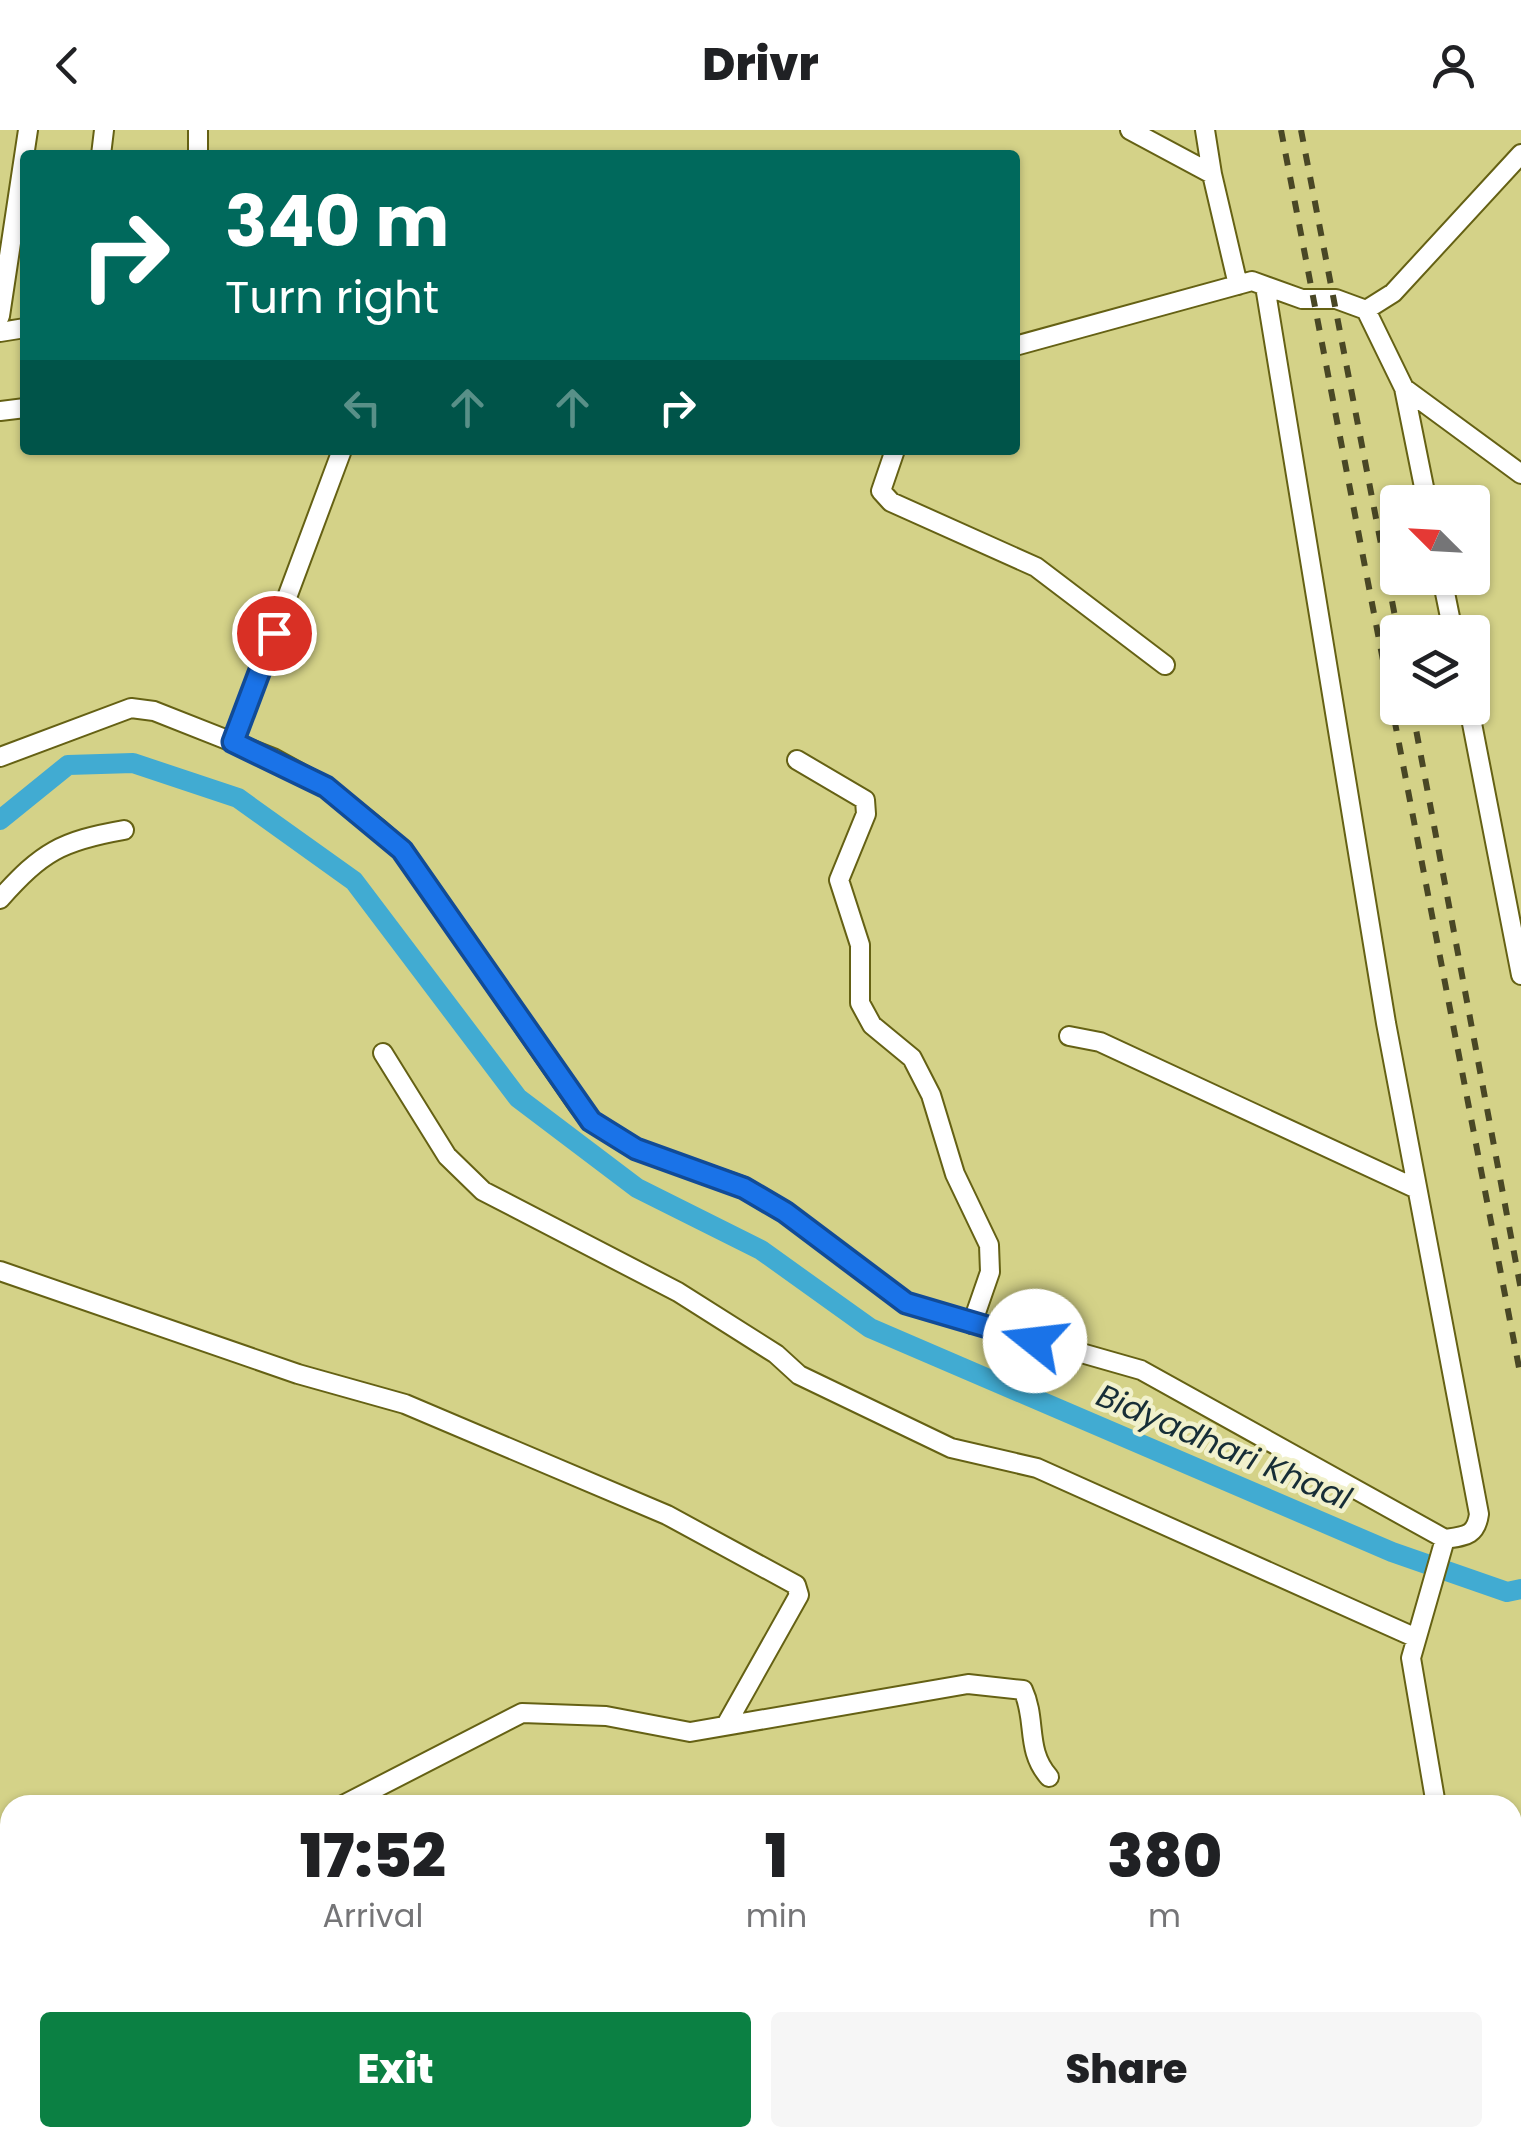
<!DOCTYPE html>
<style>
:root{--surface:#fff;--page:#f6f6f6;--text:#202124;--muted:#757577;--accent:#0b8043}
body{margin:0;font-family:Poppins,sans-serif;background:var(--page);color:var(--text);height:100vh;display:flex;flex-direction:column;font-size:38px;white-space:nowrap}
*{box-sizing:border-box;margin:0}
p{font-size:32px;color:var(--muted)}
.icon{flex:none;width:55px;height:55px;fill:none;stroke:currentColor;stroke-width:2;stroke-linecap:round;stroke-linejoin:round}
.map{position:relative;flex:1;overflow:hidden}
.drawer{position:absolute;left:0px;top:1665px;width:1522px;height:352px;display:flex;flex-direction:column;background:var(--surface);border-radius:30px 30px 0 0;box-shadow:0 2px 8px #0004}
.drawer>*{flex:none}
.banner{position:absolute;left:20px;top:20px;width:1000px;height:305px;border-radius:10px;box-shadow:0 2px 8px #0004;background:#00695c;color:#fff;overflow:hidden}
.needle{width:65px;rotate:294deg}
.tools{position:absolute;left:1380px;top:355px;display:grid;gap:20px}
.tools a{display:grid;place-items:center;width:110px;height:110px;border-radius:10px;background:var(--surface);box-shadow:0 2px 8px #0004;font-size:50px}
.pin{position:absolute;display:grid;place-items:center;width:85px;height:85px;color:#fff;margin:-42px;border:5px solid #fff;border-radius:50%;box-shadow:0 2px 10px #0007}
.me{position:absolute;width:110px;margin:-55px;rotate:286deg;stroke-linejoin:round;filter:drop-shadow(0 0 8px #0008)}
.turn{display:flex;align-items:center;gap:35px;height:210px;padding:0 40px;font-size:45px}
.turn .icon{width:130px;height:130px;stroke-width:2.5}
.turn b{display:block;font-size:70px;line-height:85px}
.lanes{display:flex;align-items:center;height:95px;padding:0 40px;background:#0003;justify-content:center;gap:50px;direction:ltr}
.lanes .off{opacity:.35}
.eta{display:flex;justify-content:space-evenly;align-items:center;height:170px;text-align:center}
.eta b{font-size:60px;font-weight:800;line-height:70px}
.cta{display:flex;gap:20px;margin-top:auto;padding:20px 40px}
.cta a{flex:1;height:115px;border-radius:10px;background:var(--accent);color:#fff;font-size:40px;font-weight:800;line-height:115px;text-align:center}
.cta a+a{background:var(--page);color:var(--text)}
header{display:flex;justify-content:space-between;align-items:center;height:130px;padding:0 40px;background:var(--surface);font-size:45px;font-weight:800}
.map>svg:first-child{display:block}
.lines{fill:none;stroke-linecap:round;stroke-linejoin:round}
.canal{stroke:#41abd2;stroke-width:20}
.street-casing{stroke:#656114;stroke-width:22}
.street{stroke:#fff;stroke-width:18}
.rail{stroke:#494725;stroke-width:6;stroke-dasharray:12 12;stroke-linecap:butt}
.route-casing{stroke:#114b97;stroke-width:25}
.route{stroke:#1a73e8;stroke-width:18}
.labels{text-anchor:middle;stroke-width:9;stroke-linejoin:round;paint-order:stroke}
.water-label{font-size:32px;font-style:italic;fill:#172e37;stroke:#f1f1cc}
</style>
<header><svg class="icon" aria-label="back" viewBox="0 0 24 24"><path d="M15 5l-7 7 7 7"/></svg>Drivr<svg class="icon" aria-label="person" viewBox="0 0 24 24"><circle cx="12" cy="8" r="4"/><path d="M4 21q1-7 8-7t8 7"/></svg></header>
<div class="map">
<svg width="1521" height="2016" viewBox="0 0 1521 2016">
<rect width="100%" height="100%" fill="#d4d288"/>
<g class="lines">
<!-- canal -->
<path class="canal" d="M0 690 68 635 133 633 238 668 354 751 518 968 637 1058 761 1120 870 1198 1392 1422 1507 1462 1521 1459"/>
<defs>
<path id="street" d="M198 0V25
M1130 0 1212 44 1238 155
M1205 0 1212 44
M101 25 104 0
M1366 180 1393 163 1521 24
M0 186 28 0
M0 202 25 198
M1015 216 1252 151 1302 169H1336L1366 180 1404 258 1521 344
M1404 258 1427 372
M0 281 25 278
M895 320 881 361 891 372 1036 437 1165 535
M1442 448 1453 502
M1469 578 1521 845
M233 612 342 320
M0 627 131 578 154 581 273 628 326 657 379 699 402 720 578 975 591 991 636 1019 744 1057 785 1082 906 1173 1141 1240 1445 1409C1465 1406 1476 1406 1479 1384L1386 893 1265 156
M797 630 865 670 866 684 839 750 860 815V873L872 895 912 928 931 965 955 1044 989 1115 990 1142 972 1194
M0 769C42 722 61 711 124 700
M1069 906 1100 912 1417 1059
M383 923 447 1026 483 1061 678 1162 776 1224 799 1245 951 1318 1037 1338 1414 1507
M0 1141 298 1244 405 1274 667 1385 796 1455 799 1465 726 1595
M343 1675 522 1583 606 1586 690 1602 968 1554 1023 1560C1037 1590 1025 1620 1049 1647
M1436 1675 1411 1528 1445 1409
M0 1870 10 1862
M84 2008 95 2016
M1008 2008 1015 2016
M1506 2008 1508 2016
M953 2016 960 2008"/>
</defs>
<!-- street casing -->
<use href="#street" class="street-casing"/>
<!-- street -->
<use href="#street" class="street"/>
<!-- rail -->
<path class="rail" d="M1281 0 1521 1248
M1301 0 1398 502
M1412 578 1521 1160"/>
</g>
<g class="lines">
<defs>
<path id="route" d="M274 503 233 612 326 657 402 720 591 991 636 1019 744 1058 785 1082 906 1173 1035 1211"/>
</defs>
<!-- route casing -->
<use href="#route" class="route-casing"/>
<!-- route -->
<use href="#route" class="route"/>
</g>
<g class="labels">
<!-- water labels -->
<g class="water-label">
<text transform="translate(1224 1317) rotate(23)" y="11">Bidyadhari Khaal</text>
</g>
</g>
</svg>
<div class="tools">
<a><svg class="needle" viewBox="-14 -14 28 28"><path d="M0-13l5 13h-10z" fill="#e53935"/><path d="M0 13l5-13h-10z" fill="#757577"/></svg></a>
<a><svg class="icon" aria-label="layers" viewBox="0 0 24 24"><path d="M12 4l9 5-9 5-9-5zM3 14l9 5 9-5"/></svg></a>
</div>
<div class="pin" style="left:274px;top:503px;background:#d93025"><svg class="icon" aria-label="arrive" viewBox="0 0 24 24"><path d="M6 21V4h12l-3 4 3 4H6"/></svg></div>
<svg class="me" style="left:1035px;top:1211px" viewBox="-20 -20 40 40"><circle r="19" fill="#fff"/><path d="M0-13L10 11 0 6-10 11z" fill="#1a73e8"/></svg>
<div class="banner">
<div class="turn"><svg class="icon" aria-label="right" viewBox="0 0 24 24"><path d="M7 20v-9h11M14 6l5 5-5 5"/></svg><div><b>340 m</b>Turn right</div></div>
<div class="lanes"><svg class="icon off" aria-label="left" viewBox="0 0 24 24"><path d="M17 20v-9H6M10 6l-5 5 5 5"/></svg><svg class="icon off" aria-label="ahead" viewBox="0 0 24 24"><path d="M12 20V5M6 11l6-6 6 6"/></svg><svg class="icon off" aria-label="ahead" viewBox="0 0 24 24"><path d="M12 20V5M6 11l6-6 6 6"/></svg><svg class="icon" aria-label="right" viewBox="0 0 24 24"><path d="M7 20v-9h11M14 6l5 5-5 5"/></svg></div>
</div>
<section class="drawer">
<div class="eta">
<div><b>17:52</b><p>Arrival</p></div>
<div><b>1</b><p>min</p></div>
<div><b>380</b><p>m</p></div>
</div>
<div class="cta"><a>Exit</a><a>Share</a></div>
</section>
</div>
